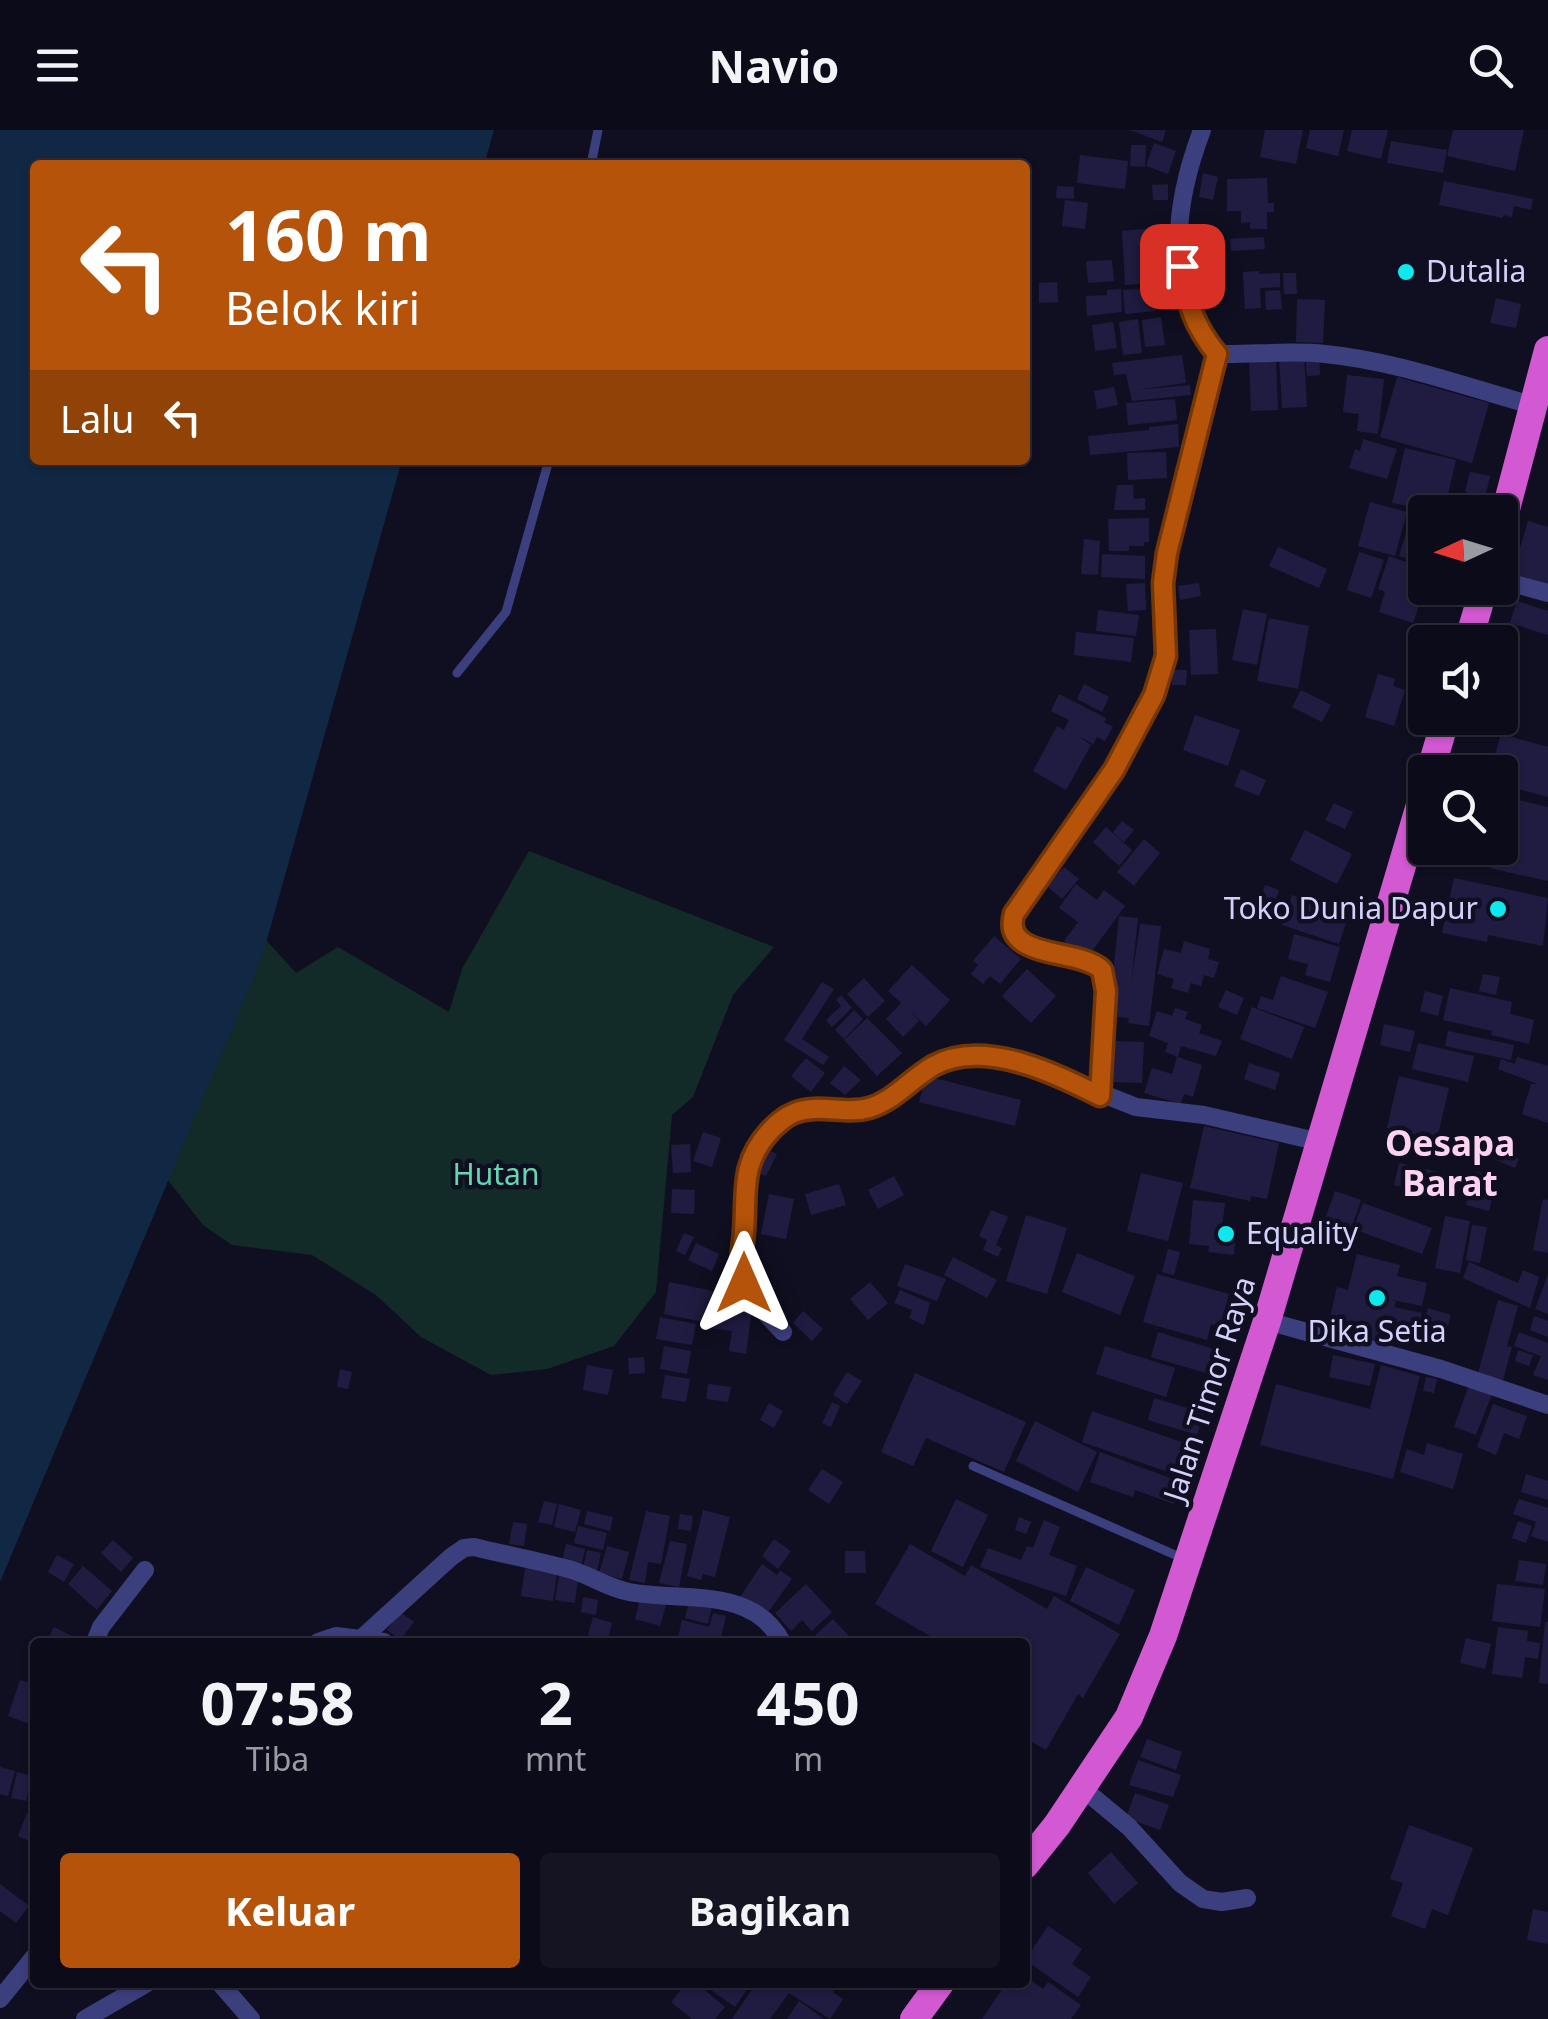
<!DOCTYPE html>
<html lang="id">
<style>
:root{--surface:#0c0b19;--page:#151422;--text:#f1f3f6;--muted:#9a9ba2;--line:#2c2b38;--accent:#b45309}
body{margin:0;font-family:"Noto Sans",sans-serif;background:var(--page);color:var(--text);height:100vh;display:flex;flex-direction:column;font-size:38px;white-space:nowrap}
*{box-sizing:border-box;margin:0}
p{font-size:32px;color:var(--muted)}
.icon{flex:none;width:55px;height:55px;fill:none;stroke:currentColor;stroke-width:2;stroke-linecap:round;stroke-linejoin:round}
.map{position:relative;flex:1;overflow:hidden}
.details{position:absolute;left:30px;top:1508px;width:1000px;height:350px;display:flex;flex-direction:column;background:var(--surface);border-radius:10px;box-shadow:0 2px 8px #0004,0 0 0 2px var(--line)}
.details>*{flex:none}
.top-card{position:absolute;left:30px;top:30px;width:1000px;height:305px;border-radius:10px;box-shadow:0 2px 8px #0004,0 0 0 2px var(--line);background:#b45309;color:#fff;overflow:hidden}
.needle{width:65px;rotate:266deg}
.tools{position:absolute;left:1408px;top:365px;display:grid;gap:20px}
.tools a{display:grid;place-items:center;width:110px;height:110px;border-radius:10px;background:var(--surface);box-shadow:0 2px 8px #0004,0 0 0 2px var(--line);font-size:50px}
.pin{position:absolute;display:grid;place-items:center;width:85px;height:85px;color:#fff;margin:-42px;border-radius:20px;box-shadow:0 5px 15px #0006}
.me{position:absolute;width:110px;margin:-55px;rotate:0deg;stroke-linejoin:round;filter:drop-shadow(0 0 8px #0008)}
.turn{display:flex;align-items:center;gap:35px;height:210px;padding:0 30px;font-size:45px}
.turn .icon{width:130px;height:130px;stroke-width:2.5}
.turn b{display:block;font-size:70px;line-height:85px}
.then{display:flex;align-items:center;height:95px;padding:0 30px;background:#0003;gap:20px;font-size:38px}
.eta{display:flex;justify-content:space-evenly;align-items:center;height:170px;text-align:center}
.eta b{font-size:60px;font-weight:700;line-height:70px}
.cta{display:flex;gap:20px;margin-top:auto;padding:20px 30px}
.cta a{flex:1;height:115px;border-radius:10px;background:var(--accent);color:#fff;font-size:40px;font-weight:700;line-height:115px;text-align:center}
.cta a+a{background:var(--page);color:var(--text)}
header{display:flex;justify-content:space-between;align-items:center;height:130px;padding:0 30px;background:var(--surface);font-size:45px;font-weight:700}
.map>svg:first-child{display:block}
.green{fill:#122b28}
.water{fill:#102844}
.building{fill:#201c41}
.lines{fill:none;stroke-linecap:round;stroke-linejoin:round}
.service{stroke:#3c3f7d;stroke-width:9}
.minor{stroke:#3c3f7d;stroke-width:18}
.trunk{stroke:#d259d2;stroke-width:28}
.route-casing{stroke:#753606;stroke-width:25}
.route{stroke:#b45309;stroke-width:18}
.poi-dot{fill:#0de9ec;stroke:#100f21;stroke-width:4}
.labels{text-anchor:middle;stroke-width:9;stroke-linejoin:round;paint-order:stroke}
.poi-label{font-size:30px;fill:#d2d1fc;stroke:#100f21;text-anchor:start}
.park-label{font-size:30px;fill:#62d8b0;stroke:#100f21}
.street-label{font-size:30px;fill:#d2d1fc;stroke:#100f21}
.quarter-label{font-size:35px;font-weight:bold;fill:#fdd3f1;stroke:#100f21}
</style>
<header><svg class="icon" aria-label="menu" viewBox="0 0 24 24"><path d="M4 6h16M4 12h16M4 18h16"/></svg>Navio<svg class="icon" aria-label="search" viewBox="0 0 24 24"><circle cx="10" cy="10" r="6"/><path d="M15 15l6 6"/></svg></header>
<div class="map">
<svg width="1548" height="1889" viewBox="0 0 1548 1889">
<rect width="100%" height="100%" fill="#100f21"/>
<!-- green -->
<path class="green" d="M529 721 774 817 733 865 693 967 672 985 656 1162 614 1216 547 1239 491 1245 421 1207 376 1165 312 1125 232 1115 203 1095 136 1009 234 775 296 843 338 817 449 882 462 839Z"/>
<!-- water -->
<path class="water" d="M0 0H494L484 35H35V330H402L262 827 0 1452Z"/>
<!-- building -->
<path class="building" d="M1130 0H1166L1162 12Z
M1265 0H1303L1296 34 1260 27Z
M1310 0H1344L1338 26 1306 18Z
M1352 0H1388L1381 29 1347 21Z
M1453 0H1524L1515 41 1447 26Z
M1391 11 1447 20 1443 43 1387 33Z
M1154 13 1176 21 1168 44 1146 36Z
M1131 15H1146L1145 37 1130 36Z
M1080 25 1128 31 1125 59 1077 53Z
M1203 43 1218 47 1213 70 1199 67Z
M1267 48 1268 73H1274V82H1267V99H1250V92L1241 93V81H1227V49Z
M1444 51 1533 69 1531 80 1514 76 1512 87 1503 85V88L1439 75Z
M1168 54V70H1153L1152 55Z
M1057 56 1074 57V69L1056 68Z
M1065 70 1088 73 1085 99 1062 96Z
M1153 98 1157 152 1125 155 1122 101Z
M1264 107 1265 119 1231 121 1230 109Z
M1204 124 1207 144 1191 146 1188 126Z
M1112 130 1114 151 1088 153 1086 131Z
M1259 141V144L1280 143V157L1260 158 1261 178 1245 179 1243 142Z
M1283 143H1296L1297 164H1284Z
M1057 152 1058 172 1039 173V153Z
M1155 158 1156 181 1125 184 1123 160Z
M1121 159 1122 182 1087 186 1086 166 1107 165V160Z
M1280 160 1282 179 1266 180 1265 161Z
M1496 168 1521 174 1516 198 1490 193Z
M1297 169 1325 170 1323 213 1296 212Z
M1161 187 1165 215 1145 217 1142 190Z
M1138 189 1142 223 1123 225 1119 192Z
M1113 192 1117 218 1095 221 1092 195Z
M1305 224H1319L1320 245 1307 246Z
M1182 225 1186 253 1136 260 1190 255 1191 265 1132 271 1126 244 1114 245 1112 233Z
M1304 225 1307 277 1282 278 1279 227Z
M1276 229 1278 280 1251 281 1249 230Z
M1347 245 1384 249 1378 304 1357 301 1359 284 1343 282Z
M1397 247 1489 273 1472 333 1380 307Z
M1114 257 1118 275 1097 279 1094 261Z
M1175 269 1177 290 1128 295 1126 273Z
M1178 294 1179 317 1090 325 1088 306 1149 300V297Z
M1363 309 1397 319 1387 349 1349 338 1355 319 1360 321Z
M1405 318 1456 330 1444 382 1392 373Z
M1166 322 1167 348 1128 350 1127 323Z
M1470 342 1490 346 1485 367 1465 362Z
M1117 355H1133L1134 369 1145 368V380H1114Z
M1457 364 1478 368 1474 382 1453 381Z
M1370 372 1407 382 1395 426 1358 416Z
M1149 388V412H1144V416H1129V421H1109L1108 389Z
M1528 391 1548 397V455L1512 444Z
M1407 399 1425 404V434L1399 426Z
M1084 409 1100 411 1098 445 1081 444Z
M1278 417 1327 439 1319 458 1269 436Z
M1359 422 1384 430 1371 468 1347 460Z
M1102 424 1145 426V449L1101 447Z
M1389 426 1425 439V458L1413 493 1379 482 1385 462 1378 459Z
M1145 453 1146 480 1128 481 1126 454Z
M1199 453 1201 466 1180 470 1178 456Z
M1430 458H1449L1443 476 1425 470Z
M1517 471 1548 481V505L1510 493Z
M1243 479 1267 484 1257 535 1232 530Z
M1098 480 1139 485 1136 506 1096 501Z
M1269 488 1309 496 1298 559 1257 551Z
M1216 499 1218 544 1191 545 1189 500Z
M1076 502 1134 508 1131 532 1074 525Z
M1172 540H1187L1186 555H1172Z
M1378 544 1395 549 1393 556 1405 560 1394 596 1365 587Z
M1084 554 1109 567 1102 582 1077 569Z
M1301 560 1331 575 1322 592 1292 577Z
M1059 564 1106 588 1104 592 1113 597 1105 611 1097 607 1093 614 1078 606 1091 615 1066 660 1033 641 1057 596 1064 600 1069 590 1051 581Z
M1195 585 1240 600 1228 636 1183 620Z
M1501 604 1548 617V667L1500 654V642H1490Z
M1241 639 1266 650 1259 666 1234 656Z
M1504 667 1548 677V751L1489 738 1493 718H1500Z
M1334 673 1353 682 1345 699 1325 690Z
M1122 691 1134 700 1124 712 1113 702Z
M1106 697 1132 720 1119 736 1093 712Z
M1305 700 1352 724 1337 754 1290 730Z
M1144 709 1160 723 1134 756 1117 742Z
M1064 737 1079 749 1062 769 1047 756Z
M1454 748 1548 768 1543 816 1488 805 1487 812 1442 803Z
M1076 754 1097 770 1104 760 1125 776 1087 828 1064 811 1078 792 1059 778Z
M1265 755 1279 760 1272 781 1258 776Z
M1292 765 1349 784 1339 814 1282 795Z
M1119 786 1138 788 1131 854 1140 794 1161 796 1149 896 1128 893 1129 888 1109 886Z
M1294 804 1340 817 1330 852 1305 845 1308 834 1288 829Z
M994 806 1021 829 1000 854 990 846 983 854 971 844 978 835 973 831Z
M1184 811 1210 819 1208 829 1219 832 1214 848 1204 845 1201 856 1191 853 1188 863 1171 858 1174 849 1157 844 1164 819 1181 823Z
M912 835 950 870 926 896 910 881 919 891 903 907 886 889 901 873 888 861Z
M1027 839 1056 866 1031 893 1002 866Z
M1483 844 1500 847 1496 865 1479 861Z
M1281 846 1328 862 1315 898 1257 878 1261 866 1273 870Z
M864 848 885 871 868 887 847 864Z
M822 852 834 859 802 909 829 927 823 935 784 910Z
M1450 858 1512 872 1510 884 1534 890 1529 914 1491 905 1492 901 1443 890Z
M1226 860 1244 868 1237 885 1218 877Z
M1425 861 1443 866 1438 886 1420 881Z
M841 865 852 878 832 897 826 890 841 876 836 870Z
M1252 877 1304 897 1292 929 1240 909Z
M1175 878 1188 882 1185 889 1202 895 1199 903 1222 911 1216 926 1181 916 1178 927 1165 922 1168 913 1149 906 1157 881 1172 886Z
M854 880 863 889 844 909 835 900Z
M867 888 902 923 877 946 844 910Z
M1384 894 1415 901 1410 922 1380 915Z
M1448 901 1514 915 1511 930 1445 916Z
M1115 911 1144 912 1142 953 1113 952Z
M1418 913 1474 926 1468 952 1412 939Z
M1177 927 1202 935 1193 967 1184 964 1181 974 1144 963 1152 938 1172 944Z
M1517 927 1548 936V993L1522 984 1531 954H1538L1498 939 1501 929 1515 934Z
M806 928 825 943 811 962 791 946Z
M1249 933 1280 943 1275 960 1244 949Z
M844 936 861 950 845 965 830 953Z
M926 946 1021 970 1015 996 919 972Z
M1399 946 1449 958 1437 1009 1387 998Z
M1204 996 1279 1013 1267 1069 1251 1066 1250 1071 1190 1058Z
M703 1002 721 1008 712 1037 693 1031Z
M1504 1006 1517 1011 1511 1025 1519 1029 1515 1038 1494 1029Z
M690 1014 691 1042 673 1043 671 1015Z
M761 1017 777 1024 766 1046 749 1039Z
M1399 1033 1461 1047 1456 1069 1394 1055Z
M1474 1041 1497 1047 1489 1081 1466 1075Z
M1141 1043 1183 1053 1168 1111 1127 1101Z
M894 1046 904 1065 878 1079 868 1060Z
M839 1054 846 1075 811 1085 805 1064Z
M672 1059 695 1060 694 1084 671 1083Z
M1335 1061 1361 1070 1351 1099 1325 1089Z
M769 1064 794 1069 786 1109 761 1104Z
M1543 1069 1548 1070V1123L1533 1120Z
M1193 1070 1225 1073 1222 1098 1236 1100 1234 1125 1208 1122 1209 1116 1189 1114Z
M1363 1073 1432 1098 1422 1124 1353 1099Z
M991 1080 1008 1087 996 1115 1002 1118 998 1127 983 1120 987 1110 979 1106Z
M1026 1085 1067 1098 1047 1164 1006 1151Z
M1445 1086 1470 1091 1460 1143 1435 1138Z
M1472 1095 1487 1097 1480 1133 1466 1130Z
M684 1103 694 1107 685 1125 676 1121Z
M696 1113 719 1124 712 1141 688 1130Z
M1168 1119 1180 1122 1174 1145 1162 1142Z
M1077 1123 1135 1146 1120 1185 1062 1162Z
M1357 1124 1400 1135 1397 1146 1427 1153 1422 1176 1392 1170 1396 1172 1394 1177 1422 1183 1416 1211 1402 1207 1400 1213 1386 1209 1385 1214 1327 1201 1337 1157 1348 1160Z
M953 1127 997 1150 987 1168 944 1145Z
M1469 1132 1518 1153 1523 1140 1539 1147 1530 1178 1463 1148Z
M905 1134 946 1149 937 1171 897 1156Z
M1157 1144 1229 1164 1220 1196 1211 1194 1207 1210 1143 1192Z
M1548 1144V1184L1535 1179Z
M669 1152 713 1161 708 1193 664 1184Z
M870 1152 888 1173 868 1190 850 1169Z
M900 1160 930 1173 924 1195 909 1188 912 1180 894 1173Z
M1498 1170 1518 1176 1507 1216 1512 1217 1503 1250 1478 1243Z
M714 1173 752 1179 746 1224 729 1221 732 1201 710 1198Z
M1428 1178 1451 1185 1447 1200 1424 1194Z
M803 1181 823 1199 812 1211 793 1193Z
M1534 1186 1548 1191V1207L1530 1200Z
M660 1187 696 1194 692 1215 656 1209Z
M1158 1202 1220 1221 1213 1245 1151 1227Z
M1519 1202 1548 1213V1250L1533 1245 1541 1226 1514 1216Z
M664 1216 691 1221 687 1244 660 1239Z
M1105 1216 1175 1238 1166 1267 1096 1244Z
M1518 1220 1533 1225 1529 1236 1515 1231Z
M1333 1225 1375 1234 1370 1256 1329 1247Z
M644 1227 645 1243 629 1244 628 1228Z
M587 1235 613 1240 608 1265 583 1260Z
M1381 1235 1420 1246 1393 1349 1260 1315 1276 1254 1370 1279Z
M340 1239 352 1242 348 1259 337 1257Z
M847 1242 862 1251 847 1274 833 1265Z
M915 1243 1026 1292 1004 1342 926 1308 913 1336 881 1322Z
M665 1245 690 1249 686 1272 661 1268Z
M1426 1247 1437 1249 1434 1263 1423 1261Z
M708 1254 731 1257 728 1272 706 1269Z
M1469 1255 1492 1264 1476 1305 1454 1297Z
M1154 1268 1204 1283 1197 1305 1148 1290Z
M832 1272 840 1276 831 1297 822 1293Z
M769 1273 783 1281 774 1298 760 1290Z
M1493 1274 1527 1286 1519 1309 1504 1303 1496 1325 1477 1317Z
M1092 1281 1193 1316 1182 1347 1082 1312Z
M1035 1291 1097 1322 1078 1362 1016 1331Z
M1427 1313 1463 1324 1453 1359 1400 1342 1407 1319 1424 1325Z
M1100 1322 1181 1352 1174 1374 1135 1360 1133 1367 1090 1352Z
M822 1339 843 1352 829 1374 808 1360Z
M1526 1344 1548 1351V1370L1521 1362Z
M956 1369 988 1385 963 1437 931 1421Z
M1519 1369 1548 1378V1412L1531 1406 1536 1392 1513 1384Z
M544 1371 557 1374 552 1395 538 1392Z
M559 1374 581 1380 575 1402 554 1397Z
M703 1380 730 1387 715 1447 703 1444 701 1450 687 1446Z
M587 1381 613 1387 610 1401 584 1394Z
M646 1381 670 1386 661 1434 648 1432 645 1453 629 1450Z
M680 1384 693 1386 691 1401 678 1399Z
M1019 1387 1031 1392 1026 1404 1015 1400Z
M1044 1390 1060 1397 1049 1425 1077 1436 1066 1466 980 1437 988 1418 1021 1430 1027 1416 1033 1418Z
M1518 1391 1532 1396 1526 1413 1512 1408Z
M513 1392 527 1394 524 1416 509 1414Z
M578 1396 607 1403 603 1420 574 1413Z
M774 1409 791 1421 778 1439 762 1426Z
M113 1410 133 1428 121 1442 101 1423Z
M670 1411 687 1414 679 1457 659 1453Z
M566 1414 585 1419 581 1437 562 1432Z
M910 1414 965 1446 971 1435 1047 1479 1054 1466 1120 1504 1083 1568 1078 1564 1046 1620 1025 1608V1512H927L930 1506 875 1474Z
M607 1416 629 1422 622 1449 599 1443Z
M587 1420 601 1423 596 1445 582 1442Z
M845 1421H865L866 1443H845Z
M57 1425 74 1434 64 1452 48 1442Z
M1519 1430 1546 1434 1543 1455 1515 1451Z
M762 1434 777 1445 780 1440 792 1449 764 1488 740 1467Z
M83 1436 112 1461 97 1480 68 1454Z
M1086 1437 1135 1460 1119 1495 1070 1471Z
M525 1438 557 1443 553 1471 521 1466Z
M559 1446 578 1448 575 1473 555 1470Z
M806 1454 832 1482 812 1501 802 1490 791 1501 775 1483Z
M1497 1454 1545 1459 1540 1497 1492 1491Z
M641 1465 667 1471 660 1496 635 1489Z
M583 1467 598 1470 596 1485 581 1482Z
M690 1467 713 1472 708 1494 685 1488Z
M400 1482 414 1492 400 1510 387 1500Z
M713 1483 726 1486 720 1512H677L682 1490 709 1497Z
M593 1487 612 1493 608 1510 588 1505Z
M833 1489 851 1508 847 1512H808Z
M1545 1492H1548V1554L1539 1553Z
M54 1497 84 1512H46Z
M1498 1497 1528 1501 1527 1511 1540 1513 1538 1529 1525 1527 1522 1548 1492 1544Z
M1466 1508 1491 1514 1485 1539 1460 1533Z
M20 1550 35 1555V1596L8 1586Z
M1147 1609 1182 1622 1176 1640 1140 1627Z
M1138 1630 1181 1645 1173 1667 1129 1655Z
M0 1637 15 1641 8 1666 0 1664Z
M17 1642 32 1646 26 1671 11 1668Z
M1135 1663 1169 1675 1160 1700 1126 1688Z
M27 1683 35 1686 34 1713 18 1706Z
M1409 1695 1473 1718 1448 1785 1432 1779 1425 1799 1391 1786 1403 1753 1390 1749Z
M1111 1722 1138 1753 1114 1774 1088 1743Z
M0 1754 29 1776 16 1793 0 1781Z
M1533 1779 1548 1782V1814L1527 1810Z
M1048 1796 1082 1819 1072 1834 1091 1847 1078 1867 1025 1830Z
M1025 1846 1043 1859 1048 1852 1081 1875 1071 1889H982L1007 1852H1025Z
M687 1852H695L725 1877 715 1889H692L671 1872Z
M706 1852H752L735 1877 704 1855Z
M757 1852H772L785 1861 791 1852H839L833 1862 843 1869 830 1889 789 1863 770 1889H732Z
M799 1871 824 1889H787Z"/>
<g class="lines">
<!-- service -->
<path class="service" d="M591 35 598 0
M457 543 506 482 549 330
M973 1336 1182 1428"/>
<!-- minor -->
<path class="minor" d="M1202 0C1174 74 1163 159 1217 224 1253 225 1289 220 1325 224 1397 231 1466 257 1535 276
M1500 450 1548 463
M1100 965 1106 861 1101 841 1090 832 1023 813 1012 793 1014 784 1114 640 1154 565 1166 526 1163 453 1167 423 1217 224
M1267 1191 1441 1239 1548 1275
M783 1202 755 1172 742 1145 745 1042 764 1008 778 993 796 982 868 978 895 965 933 936 956 928 990 927 1072 952 1136 977 1204 985 1320 1012
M362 1508 451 1427 464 1418 474 1417C506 1425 540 1431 572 1440 591 1446 609 1458 629 1462 681 1472 752 1455 782 1512
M95 1512 101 1497 145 1440
M318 1512 336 1506 384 1512
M1082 1658 1129 1697 1180 1753 1203 1769 1222 1772 1247 1768
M219 1852 251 1889
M0 1869 35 1826
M85 1889 149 1852"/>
<!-- trunk -->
<path class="trunk" d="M1500 402 1548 220
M1468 512 1484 458
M1430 642 1446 588
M1025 1735 1057 1695 1129 1587 1163 1506 1267 1191 1425 658
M914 1889 941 1852"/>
</g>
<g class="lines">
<defs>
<path id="route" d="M744 1153C738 1135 743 1119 744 1101 747 1060 740 1034 770 1001 777 994 784 987 794 983 818 973 845 985 869 978 894 971 911 949 933 936 983 908 1054 943 1100 966L1106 861 1102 840C1080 818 1001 830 1014 784L1114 640 1154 565 1166 526 1163 453 1167 423 1217 224C1194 196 1186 171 1182 136"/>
</defs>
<!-- route casing -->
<use href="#route" class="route-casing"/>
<!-- route -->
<use href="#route" class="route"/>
</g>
<!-- markers -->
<g class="poi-dot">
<circle cx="1406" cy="142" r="10"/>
<circle cx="1498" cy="779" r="10"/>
<circle cx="1226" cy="1104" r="10"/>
<circle cx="1377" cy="1168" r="10"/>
</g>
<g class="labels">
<!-- poi labels -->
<g class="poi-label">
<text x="1426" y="152">Dutalia</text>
<text x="1478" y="789" text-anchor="end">Toko Dunia Dapur</text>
<text x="1246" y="1114">Equality</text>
<text x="1377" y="1212" text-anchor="middle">Dika Setia</text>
</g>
<!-- park labels -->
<g class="park-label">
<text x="496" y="1055">Hutan</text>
</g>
<!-- street labels -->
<g class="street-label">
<text transform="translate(1210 1259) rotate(-72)" y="10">Jalan Timor Raya</text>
</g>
<!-- quarter labels -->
<g class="quarter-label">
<text x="1450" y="1026">Oesapa<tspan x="1450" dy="40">Barat</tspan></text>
</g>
</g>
</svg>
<div class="tools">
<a><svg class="needle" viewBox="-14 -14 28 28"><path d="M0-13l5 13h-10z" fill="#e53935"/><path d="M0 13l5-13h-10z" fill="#9a9ba2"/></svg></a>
<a><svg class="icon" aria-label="sound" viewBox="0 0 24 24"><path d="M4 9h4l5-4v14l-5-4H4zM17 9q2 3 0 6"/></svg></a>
<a><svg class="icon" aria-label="search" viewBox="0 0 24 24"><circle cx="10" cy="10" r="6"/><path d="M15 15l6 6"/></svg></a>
</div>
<div class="pin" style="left:1182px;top:136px;background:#d93025"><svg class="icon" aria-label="arrive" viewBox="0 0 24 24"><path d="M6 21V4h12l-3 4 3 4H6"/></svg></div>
<svg class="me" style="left:744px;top:1153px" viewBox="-20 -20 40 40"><path d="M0-17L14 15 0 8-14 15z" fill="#b45309" stroke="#fff" stroke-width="4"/></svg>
<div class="top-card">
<div class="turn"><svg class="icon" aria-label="left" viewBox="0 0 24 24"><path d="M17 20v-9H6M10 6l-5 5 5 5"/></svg><div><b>160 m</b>Belok kiri</div></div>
<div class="then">Lalu<svg class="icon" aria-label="left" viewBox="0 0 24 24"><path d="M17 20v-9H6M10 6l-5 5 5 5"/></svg></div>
</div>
<section class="details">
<div class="eta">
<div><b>07:58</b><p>Tiba</p></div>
<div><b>2</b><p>mnt</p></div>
<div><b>450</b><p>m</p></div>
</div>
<div class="cta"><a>Keluar</a><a>Bagikan</a></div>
</section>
</div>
